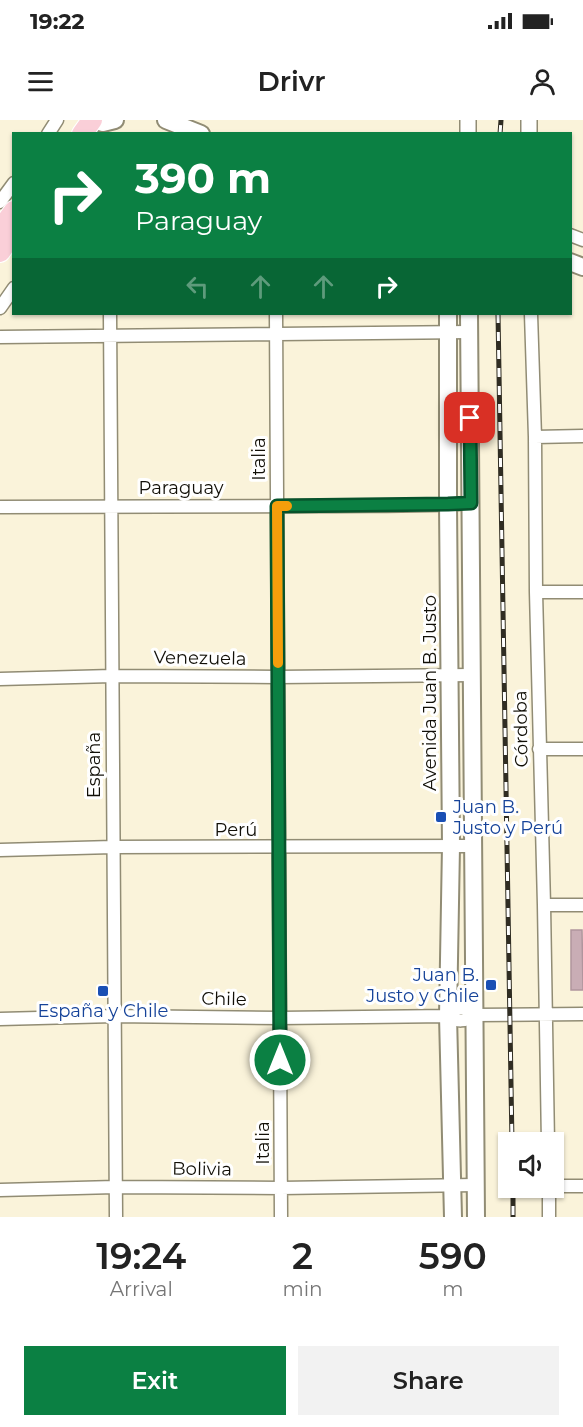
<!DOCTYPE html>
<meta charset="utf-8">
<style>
:root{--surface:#fff;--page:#f2f2f2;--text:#222;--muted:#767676;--accent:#0b8043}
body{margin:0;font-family:Montserrat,sans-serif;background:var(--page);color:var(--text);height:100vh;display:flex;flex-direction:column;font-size:22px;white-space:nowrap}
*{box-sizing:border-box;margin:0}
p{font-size:20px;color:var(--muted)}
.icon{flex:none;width:33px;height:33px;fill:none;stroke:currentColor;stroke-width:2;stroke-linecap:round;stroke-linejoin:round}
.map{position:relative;height:1097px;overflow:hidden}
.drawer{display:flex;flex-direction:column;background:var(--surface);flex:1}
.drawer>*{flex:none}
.top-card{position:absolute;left:12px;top:12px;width:560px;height:183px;border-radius:0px;box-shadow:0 2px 4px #0004;background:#0b8043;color:#fff;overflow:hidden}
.fabs{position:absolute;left:498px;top:1012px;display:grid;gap:12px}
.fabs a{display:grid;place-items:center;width:66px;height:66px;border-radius:0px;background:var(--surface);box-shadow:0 2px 4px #0004;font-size:30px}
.pin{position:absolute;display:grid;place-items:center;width:51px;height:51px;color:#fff;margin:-26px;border-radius:12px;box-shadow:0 3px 9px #0006}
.me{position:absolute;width:66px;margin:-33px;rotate:0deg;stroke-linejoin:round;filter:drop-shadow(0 0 4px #0008)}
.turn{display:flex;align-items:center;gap:21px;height:126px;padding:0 24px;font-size:27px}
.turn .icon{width:78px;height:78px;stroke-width:2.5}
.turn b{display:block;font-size:42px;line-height:51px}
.lanes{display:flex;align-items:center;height:57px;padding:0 24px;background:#0003;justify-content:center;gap:30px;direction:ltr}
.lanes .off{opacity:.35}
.eta{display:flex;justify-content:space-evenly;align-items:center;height:102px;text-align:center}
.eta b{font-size:36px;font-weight:600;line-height:42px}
.action{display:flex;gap:12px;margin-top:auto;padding:12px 24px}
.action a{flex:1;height:69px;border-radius:0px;background:var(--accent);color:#fff;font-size:24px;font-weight:600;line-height:69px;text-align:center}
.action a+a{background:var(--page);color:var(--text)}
.status{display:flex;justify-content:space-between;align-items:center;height:42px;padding:0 30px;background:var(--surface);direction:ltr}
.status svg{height:16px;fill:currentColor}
header{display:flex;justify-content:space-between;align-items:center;height:78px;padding:0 24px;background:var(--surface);font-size:27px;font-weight:600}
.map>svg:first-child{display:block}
.building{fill:#c9adb5;stroke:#b0959d;stroke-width:1.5}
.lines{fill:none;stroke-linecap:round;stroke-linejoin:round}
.minor-casing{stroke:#918c74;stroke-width:15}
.tertiary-casing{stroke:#918c74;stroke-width:18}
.secondary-casing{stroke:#918c74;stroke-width:20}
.trunk-casing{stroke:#fff;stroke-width:22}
.minor{stroke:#fff;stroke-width:12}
.tertiary{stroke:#fff;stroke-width:15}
.secondary{stroke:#fff;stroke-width:16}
.trunk{stroke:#facfd8;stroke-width:20}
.rail-casing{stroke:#302d23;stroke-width:5}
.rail{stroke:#fff;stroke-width:3;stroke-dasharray:9;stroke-linecap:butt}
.route-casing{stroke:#07532c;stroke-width:15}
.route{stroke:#0b8043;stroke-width:10}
.slow{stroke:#f59e0b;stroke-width:10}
.transit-dot{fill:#1a4fb4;stroke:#fff;stroke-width:2}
.labels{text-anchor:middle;stroke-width:6;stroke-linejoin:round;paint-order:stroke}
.street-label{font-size:18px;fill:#110f07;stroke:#fff}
.transit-label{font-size:18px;fill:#164399;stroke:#fff;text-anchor:start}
</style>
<div class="status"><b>19:22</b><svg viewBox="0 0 49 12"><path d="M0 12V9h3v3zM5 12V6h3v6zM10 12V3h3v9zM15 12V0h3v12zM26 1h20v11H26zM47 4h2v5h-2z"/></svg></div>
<header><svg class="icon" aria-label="menu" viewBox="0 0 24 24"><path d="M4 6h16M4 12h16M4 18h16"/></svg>Drivr<svg class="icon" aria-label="person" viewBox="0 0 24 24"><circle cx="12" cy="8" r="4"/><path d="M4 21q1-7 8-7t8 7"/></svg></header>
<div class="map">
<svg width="583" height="1097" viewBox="0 0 583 1097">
<rect width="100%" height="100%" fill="#faf3da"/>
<!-- building -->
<path class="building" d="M571 810H582L583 870H571Z"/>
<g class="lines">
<defs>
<path id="minor" d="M48 14 57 0
M0 82 14 63
M570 115 583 120
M0 188 14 168
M110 194 116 1097
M276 194 281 1097
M531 194 535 317 536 472 544 785 548 1023
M0 217 469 212
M535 317 583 316
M0 387C107 386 213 387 320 386 370 385 421 387 471 383
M536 472H583
M0 559 112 556 278 557 472 555
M539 629H583
M0 730 113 727 473 726
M544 785H583
M448 896 454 888H469L474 895
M0 899 114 896 280 898 448 896C458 902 465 902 474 895L583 894
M554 1066H583
M549 1068V1097
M0 1070 115 1067 281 1068 475 1065"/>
<path id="tertiary" d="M468 0V14
M529 0V14"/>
<path id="secondary" d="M92 0 103 3 115 0
M166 0 201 14
M570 142 583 147
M448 194V384L451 726 448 896 453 1097
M469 194 476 1097"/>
<path id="trunk" d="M82 14 92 0
M0 110 14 91
M0 132 14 112"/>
</defs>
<!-- minor casing -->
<use href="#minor" class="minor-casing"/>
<!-- tertiary casing -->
<use href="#tertiary" class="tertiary-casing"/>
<!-- secondary casing -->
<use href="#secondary" class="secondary-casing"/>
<!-- trunk casing -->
<use href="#trunk" class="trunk-casing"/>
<!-- minor -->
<use href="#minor" class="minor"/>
<!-- tertiary -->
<use href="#tertiary" class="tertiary"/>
<!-- secondary -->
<use href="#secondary" class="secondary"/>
<!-- trunk -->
<use href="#trunk" class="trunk"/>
<defs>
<path id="rail" d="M500 14 501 0
M498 194 512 1023
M513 1068V1097"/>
</defs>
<!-- rail casing -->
<use href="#rail" class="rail-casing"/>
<!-- rail -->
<use href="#rail" class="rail"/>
</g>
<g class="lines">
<defs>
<path id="route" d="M280 940 277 386 448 384 471 383 470 298"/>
</defs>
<!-- route casing -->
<use href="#route" class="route-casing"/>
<!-- route -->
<use href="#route" class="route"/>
<!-- slow -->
<path class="slow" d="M278 543 277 386H287"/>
</g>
<!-- markers -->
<g class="transit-dot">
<rect x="435" y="691" width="12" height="12" rx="3"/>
<rect x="485" y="859" width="12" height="12" rx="3"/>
<rect x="97" y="865" width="12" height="12" rx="3"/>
</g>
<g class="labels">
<!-- street labels -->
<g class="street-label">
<text transform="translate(259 339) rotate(-90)" y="6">Italia</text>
<text x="181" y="374">Paraguay</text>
<text transform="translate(200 538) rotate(1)" y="6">Venezuela</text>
<text transform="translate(430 573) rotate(-90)" y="6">Avenida Juan B. Justo</text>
<text transform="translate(521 609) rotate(-91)" y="6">Córdoba</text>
<text transform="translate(94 645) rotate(-90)" y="6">España</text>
<text x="236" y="716">Perú</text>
<text transform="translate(224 879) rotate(1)" y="6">Chile</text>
<text transform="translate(263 1023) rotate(-90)" y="6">Italia</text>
<text transform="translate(202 1049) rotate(1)" y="6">Bolivia</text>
</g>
<!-- transit labels -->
<g class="transit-label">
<text x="453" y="693">Juan B.<tspan x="453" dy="21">Justo y Perú</tspan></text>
<text x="479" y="861" text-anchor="end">Juan B.<tspan x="479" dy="21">Justo y Chile</tspan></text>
<text x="103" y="897" text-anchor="middle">España y Chile</text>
</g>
</g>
</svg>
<div class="fabs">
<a><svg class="icon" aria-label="sound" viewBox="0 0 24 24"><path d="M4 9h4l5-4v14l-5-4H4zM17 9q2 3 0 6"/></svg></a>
</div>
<div class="pin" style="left:470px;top:298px;background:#d93025"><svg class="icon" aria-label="arrive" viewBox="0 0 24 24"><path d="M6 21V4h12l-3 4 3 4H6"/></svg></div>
<svg class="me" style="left:280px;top:940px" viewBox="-20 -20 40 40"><circle r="17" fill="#0b8043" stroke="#fff" stroke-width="3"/><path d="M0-11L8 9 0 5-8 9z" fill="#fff"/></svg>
<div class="top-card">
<div class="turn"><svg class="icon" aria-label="right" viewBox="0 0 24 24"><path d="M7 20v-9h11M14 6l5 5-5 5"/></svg><div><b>390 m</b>Paraguay</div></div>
<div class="lanes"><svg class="icon off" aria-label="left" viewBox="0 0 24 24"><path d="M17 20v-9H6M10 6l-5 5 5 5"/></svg><svg class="icon off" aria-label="ahead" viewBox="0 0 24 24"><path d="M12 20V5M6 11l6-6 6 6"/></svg><svg class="icon off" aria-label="ahead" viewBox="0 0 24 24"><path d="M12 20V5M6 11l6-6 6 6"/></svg><svg class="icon" aria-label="right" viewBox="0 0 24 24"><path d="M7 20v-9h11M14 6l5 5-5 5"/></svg></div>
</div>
</div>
<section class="drawer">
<div class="eta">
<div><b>19:24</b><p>Arrival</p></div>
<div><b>2</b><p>min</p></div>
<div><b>590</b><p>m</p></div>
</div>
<div class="action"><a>Exit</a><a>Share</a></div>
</section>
